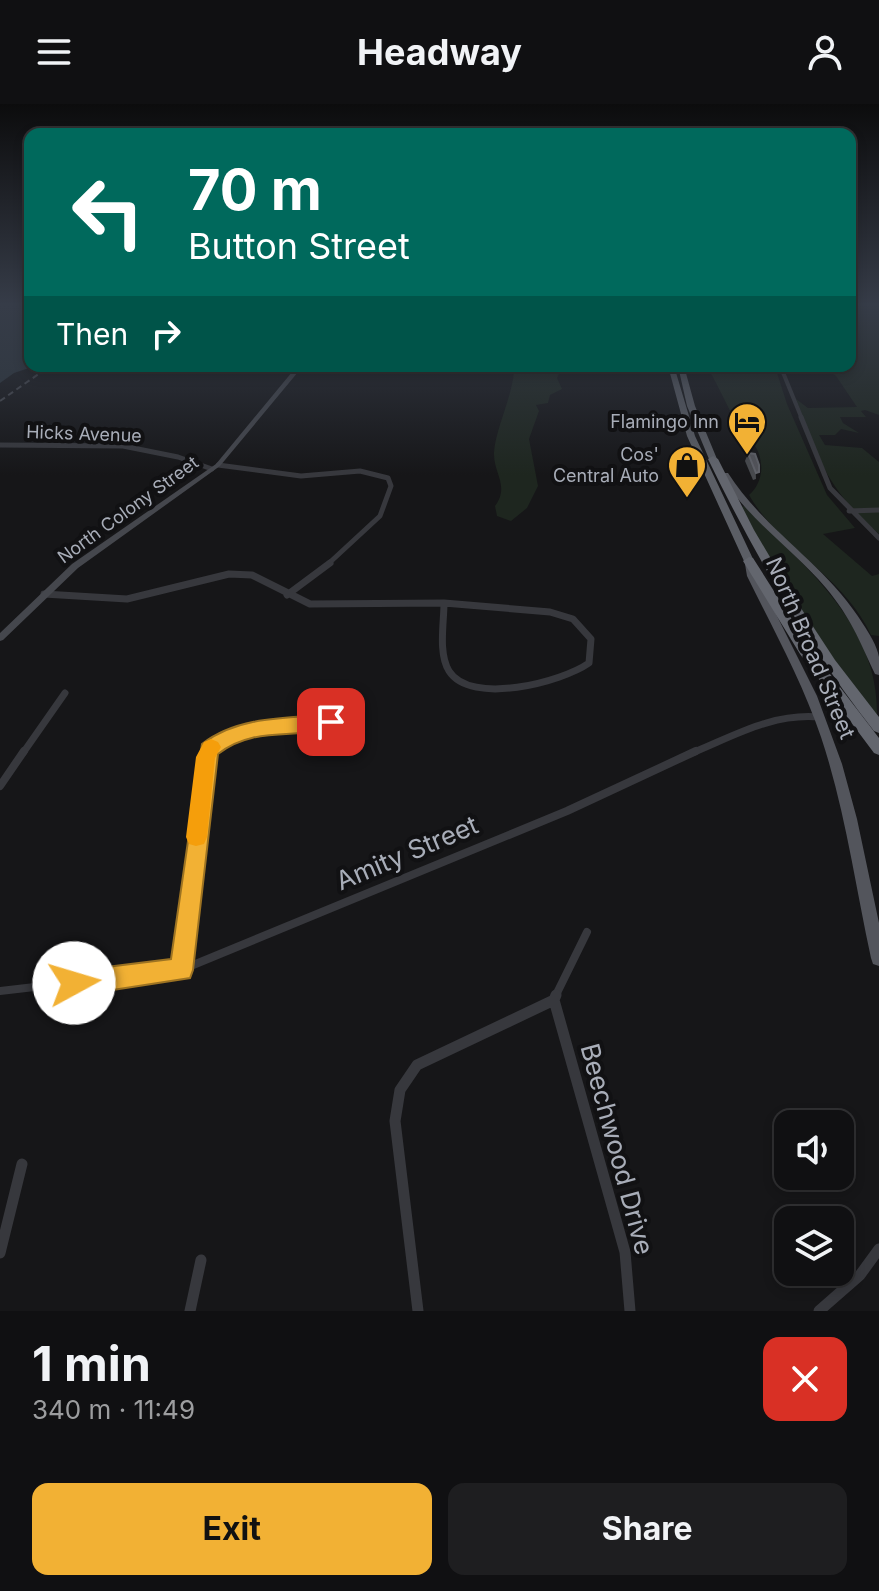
<!DOCTYPE html>
<meta charset="utf-8">
<style>
:root{--surface:#101012;--page:#1e1e20;--text:#f1f3f6;--muted:#9c9d9f;--line:#303032;--accent:#f2b134}
body{margin:0;font-family:Inter,sans-serif;background:var(--page);color:var(--text);height:100vh;display:flex;flex-direction:column;font-size:30px;white-space:nowrap}
*{box-sizing:border-box;margin:0}
p{font-size:26px;color:var(--muted)}
.icon{flex:none;width:44px;height:44px;fill:none;stroke:currentColor;stroke-width:2;stroke-linecap:round;stroke-linejoin:round}
.map{position:relative;height:1207px;overflow:hidden}
.sheet{display:flex;flex-direction:column;background:var(--surface);flex:1}
.sheet>*{flex:none}
.top-card{position:absolute;left:24px;top:24px;width:832px;height:244px;border-radius:16px;box-shadow:0 4px 12px #0003,0 0 0 2px var(--line);background:#00695c;color:#fff;overflow:hidden}
.tools{position:absolute;left:774px;top:1006px;display:grid;gap:16px}
.tools a{display:grid;place-items:center;width:80px;height:80px;border-radius:16px;background:var(--surface);box-shadow:0 4px 12px #0003,0 0 0 2px var(--line);font-size:40px}
.pin{position:absolute;display:grid;place-items:center;width:68px;height:68px;color:#fff;margin:-34px;border-radius:16px;box-shadow:0 4px 12px #0006}
.me{position:absolute;width:88px;margin:-44px;rotate:84deg;stroke-linejoin:round;filter:drop-shadow(0 0 6px #0008)}
.turn{display:flex;align-items:center;gap:28px;height:168px;padding:0 32px;font-size:36px}
.turn .icon{width:104px;height:104px;stroke-width:2.5}
.turn b{display:block;font-size:56px;line-height:68px}
.then{display:flex;align-items:center;height:76px;padding:0 32px;background:#0003;gap:16px;font-size:30px}
.round{display:grid;place-items:center;flex:none;width:84px;height:84px;border-radius:16px;background:var(--page)}
.overview{display:flex;align-items:center;justify-content:space-between;height:136px;padding:0 32px}
h1{font-size:48px;font-weight:700;line-height:60px}
.action{display:flex;gap:16px;margin-top:auto;padding:16px 32px}
.action a{flex:1;height:92px;border-radius:16px;background:var(--accent);color:#111;font-size:32px;font-weight:700;line-height:92px;text-align:center}
.action a+a{background:var(--page);color:var(--text)}
header{display:flex;justify-content:space-between;align-items:center;height:104px;padding:0 32px;background:var(--surface);font-size:36px;font-weight:700}
.map>svg:first-child{display:block}
.green{fill:#1e261f}
.water{fill:#2c353c}
.lines{fill:none;stroke-linecap:round;stroke-linejoin:round}
.minor-far4{stroke:#37383d;stroke-width:4}
.minor-far3{stroke:#37383d;stroke-width:5}
.minor-far2{stroke:#37383d;stroke-width:7}
.minor-far1{stroke:#37383d;stroke-width:8}
.minor{stroke:#37383d;stroke-width:11}
.secondary{fill:#45474d;fill-rule:evenodd}
.primary{fill:#53555c;fill-rule:evenodd}
.trunk{fill:#5b5e65;fill-rule:evenodd}
.motorway{fill:#63666e;fill-rule:evenodd}
.rail{stroke:#4a4c52;stroke-width:2;stroke-dasharray:6 4;stroke-linecap:butt}
.wall{fill:#47494d}
.building{fill:#525359;stroke:#5f6168;stroke-width:2}
.route{fill:#f2b134;stroke:#9d7322;stroke-width:2}
.slow{fill:#f59e0b}
.labels{text-anchor:middle;stroke-width:8;stroke-linejoin:round;paint-order:stroke}
.far-poi-label{font-size:18px;fill:#a8adb8;stroke:#111113;text-anchor:end}
.far-street-label{font-size:18px;fill:#a8adb8;stroke:#111113}
.street-label{font-size:22px;fill:#a8adb8;stroke:#111113}
.near-street-label{font-size:26px;fill:#a8adb8;stroke:#111113}
</style>
<header><svg class="icon" aria-label="menu" viewBox="0 0 24 24"><path d="M4 6h16M4 12h16M4 18h16"/></svg>Headway<svg class="icon" aria-label="person" viewBox="0 0 24 24"><circle cx="12" cy="8" r="4"/><path d="M4 21q1-7 8-7t8 7"/></svg></header>
<div class="map">
<svg width="879" height="1207" viewBox="0 0 879 1207">
<rect width="100%" height="100%" fill="#161618"/>
<!-- green -->
<path class="green" d="M850 202H879V311L865 306 861 307 866 313H840L843 319 859 329 841 325 835 331H819L825 341 862 344 879 358V430C828 386 819 357 796 295L808 304 857 303 836 272 822 262H850Z
M503 262 562 263 557 274 562 285 550 291 548 299 536 301 539 307 529 335 538 382 527 404 511 417 497 412 495 402C510 382 493 369 494 348 496 324 511 296 514 268Z
M707 262H769L777 269 787 300 827 391 855 424 823 430 872 472 879 470V532L871 531C844 472 780 445 749 391 765 377 765 353 751 336 747 332 740 328 738 323 728 303 718 282 707 262Z
M744 402C802 460 879 520 877 611L811 525 783 483 741 403Z"/>
<!-- water -->
<path class="water" d="M0 202H30V262H35L14 269 0 279Z"/>
<g class="lines">
<!-- minor-far4 -->
<path class="minor-far4" d="M772 262 782 266 802 315"/>
<!-- minor-far3 -->
<path class="minor-far3" d="M801 313 830 384 879 434
M0 341 123 342 178 353 212 365
M218 361 301 372 360 367 388 374 391 382 380 412 327 461
M849 407 879 406"/>
<!-- minor-far2 -->
<path class="minor-far2" d="M44 490 127 495 229 470 252 471 310 500 444 499
M287 491 330 459
M444 499 550 508 573 515 591 535 589 559C562 578 471 602 449 567 438 549 444 519 444 499Z
M23 649 65 589
M208 649C224 616 299 619 331 618L329 642
M692 649C734 632 772 609 819 613"/>
<!-- minor-far1 -->
<path class="minor-far1" d="M0 682 24 647
M181 866 208 647
M0 887 181 866 567 707 696 647
M555 893 587 828"/>
<!-- minor -->
<path class="minor" d="M554 896 625 1148 630 1207
M0 1149 22 1060
M190 1207 201 1156
M418 1207 395 1017 400 986 417 961 554 896 556 891
M819 1207 860 1171 879 1145"/>
<!-- secondary -->
<path class="secondary" d="M297 262H303L220 362 78 464 3 536 0 537V529L72 460 216 360Z"/>
<!-- primary -->
<path class="primary" d="M722 369H728C765 427 827 461 863 520 869 529 877 542 879 553 879 559 879 565 879 571L875 570C859 536 851 514 826 484 793 445 748 416 721 371Z
M750 457 755 460 757 472 817 592 842 660 857 715 879 819V862L873 860 871 854C855 780 845 705 821 633 802 577 773 525 747 472L745 460Z"/>
<!-- trunk -->
<path class="trunk" d="M668 262H674L695 332 754 457 752 459 749 460 744 457 687 332Z
M678 262H684L695 302 717 355 716 357 709 355 687 302Z"/>
<!-- motorway -->
<path class="motorway" d="M713 352 718 355 754 426 793 492 835 556 879 613V629L874 627C808 542 755 452 708 355Z
M749 453 753 454 810 544 879 634V651L874 649 800 550 743 457Z"/>
<!-- rail -->
<path class="rail" d="M0 297 50 262"/>
</g>
<!-- wall -->
<path class="wall" d="M748 349 755 350 756 375 753 376 745 357Z"/>
<!-- building -->
<path class="building" d="M748 349 755 350 759 361V368L756 369Z"/>
<!-- sky -->
<linearGradient id="sky" x2="0" y2="1"><stop stop-color="#0c0c0d"/><stop offset="0.54" stop-color="#363c48"/><stop offset="1" stop-color="#363c48" stop-opacity="0"/></linearGradient>
<rect width="879" height="371" fill="url(#sky)"/>
<!-- route -->
<path class="route" d="M331 611 340 618 338 623C297 636 254 621 218 650L193 866 190 874 74 892 65 888 62 879 65 871 74 867 171 855 202 640C238 612 287 614 331 611Z"/>
<!-- slow -->
<path class="slow" d="M211 635 218 638 221 643 215 654 207 733 204 740 196 742 189 740 186 733 196 653 204 638Z"/>
<!-- icons -->
<defs>
<symbol id="hotel-pin" viewBox="-11 -11 22 30"><path d="M0 17L-7.5 6A9.5 9.5 0 1 1 7.5 6Z" fill="#f2b134" stroke="#111113"/><path d="M-6-4.5h1.5V1H6V5H4.5V3h-9V5H-6ZM-4 0a1.8 1.8 0 1 1 3.6 0ZM.5 0V-2.5h3Q6-2.5 6 0Z" fill="#111"/></symbol>
<symbol id="shop-pin" viewBox="-11 -11 22 30"><path d="M0 17L-7.5 6A9.5 9.5 0 1 1 7.5 6Z" fill="#f2b134" stroke="#111113"/><path d="M-5-2.5h2.3a2.7 3.5 0 0 1 5.4 0H5L5.5 6h-11ZM-1.5-2.5h3a1.5 2.3 0 0 0-3 0Z" fill="#111"/></symbol>
</defs>
<g fill-rule="evenodd">
<use href="#hotel-pin" x="725" y="296" width="44" height="60"/>
<use href="#shop-pin" x="665" y="339" width="44" height="60"/>
</g>
<g class="labels">
<!-- far-poi labels -->
<g class="far-poi-label">
<text x="719" y="324">Flamingo Inn</text>
<text x="659" y="357">Cos'<tspan x="659" dy="21">Central Auto</tspan></text>
</g>
<!-- far-street labels -->
<g class="far-street-label">
<text transform="translate(84 330) rotate(2)" y="6">Hicks Avenue</text>
<text transform="translate(128 406) rotate(-36)" y="6">North Colony Street</text>
</g>
<!-- street labels -->
<g class="street-label">
<text transform="translate(811 544) rotate(67)" y="8">North Broad Street</text>
</g>
<!-- near-street labels -->
<g class="near-street-label">
<text transform="translate(407 749) rotate(-23)" y="9">Amity Street</text>
<text transform="translate(617 1045) rotate(75)" y="9">Beechwood Drive</text>
</g>
</g>
</svg>
<div class="tools">
<a><svg class="icon" aria-label="sound" viewBox="0 0 24 24"><path d="M4 9h4l5-4v14l-5-4H4zM17 9q2 3 0 6"/></svg></a>
<a><svg class="icon" aria-label="layers" viewBox="0 0 24 24"><path d="M12 4l9 5-9 5-9-5zM3 14l9 5 9-5"/></svg></a>
</div>
<div class="pin" style="left:331px;top:618px;background:#d93025"><svg class="icon" aria-label="arrive" viewBox="0 0 24 24"><path d="M6 21V4h12l-3 4 3 4H6"/></svg></div>
<svg class="me" style="left:74px;top:879px" viewBox="-20 -20 40 40"><circle r="19" fill="#fff"/><path d="M0-13L10 11 0 6-10 11z" fill="#f2b134"/></svg>
<div class="top-card">
<div class="turn"><svg class="icon" aria-label="left" viewBox="0 0 24 24"><path d="M17 20v-9H6M10 6l-5 5 5 5"/></svg><div><b>70 m</b>Button Street</div></div>
<div class="then">Then<svg class="icon" aria-label="right" viewBox="0 0 24 24"><path d="M7 20v-9h11M14 6l5 5-5 5"/></svg></div>
</div>
</div>
<section class="sheet">
<div class="overview"><div><h1>1 min</h1><p>340 m · 11:49</p></div><a class="round" style="background:#d93025;color:#fff"><svg class="icon" aria-label="close" viewBox="0 0 24 24"><path d="M6 6l12 12M18 6L6 18"/></svg></a></div>
<div class="action"><a>Exit</a><a>Share</a></div>
</section>
